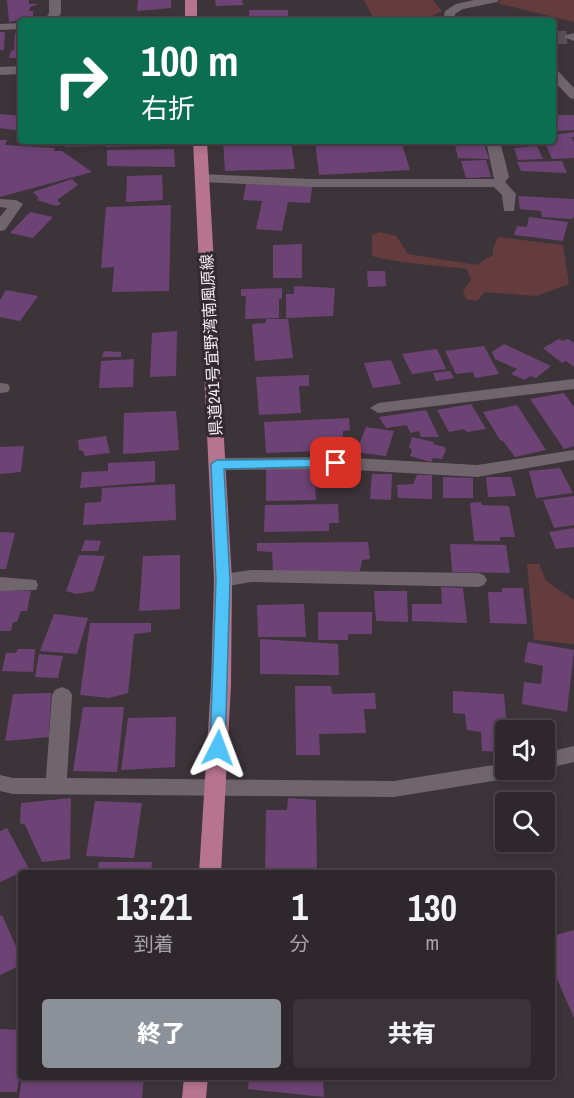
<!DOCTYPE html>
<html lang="ja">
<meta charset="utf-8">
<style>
:root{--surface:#2e272c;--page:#3a3338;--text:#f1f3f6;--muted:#a7a5a9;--line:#494448;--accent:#8c9099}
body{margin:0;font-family:"Archivo Narrow","Noto Sans JP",sans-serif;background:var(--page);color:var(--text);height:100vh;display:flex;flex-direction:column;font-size:22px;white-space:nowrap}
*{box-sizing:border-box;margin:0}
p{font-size:20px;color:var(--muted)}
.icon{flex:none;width:33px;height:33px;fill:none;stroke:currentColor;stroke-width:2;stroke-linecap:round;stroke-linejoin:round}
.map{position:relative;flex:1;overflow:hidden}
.drawer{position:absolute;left:18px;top:870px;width:537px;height:210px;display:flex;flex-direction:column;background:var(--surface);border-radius:6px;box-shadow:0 3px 9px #0003,0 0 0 2px var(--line)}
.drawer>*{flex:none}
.guide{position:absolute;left:18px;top:18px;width:538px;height:126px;border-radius:6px;box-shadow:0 3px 9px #0003,0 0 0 2px var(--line);background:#0b6e4f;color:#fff;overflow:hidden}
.buttons{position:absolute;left:495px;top:720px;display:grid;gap:12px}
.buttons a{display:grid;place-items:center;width:60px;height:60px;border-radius:6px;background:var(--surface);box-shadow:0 3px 9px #0003,0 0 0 2px var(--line);font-size:30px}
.pin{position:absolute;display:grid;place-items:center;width:51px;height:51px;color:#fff;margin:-26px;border-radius:12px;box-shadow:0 3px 9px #0006}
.me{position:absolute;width:66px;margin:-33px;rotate:3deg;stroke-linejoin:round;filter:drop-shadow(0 0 4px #0008)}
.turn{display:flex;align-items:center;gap:21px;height:126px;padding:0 24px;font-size:27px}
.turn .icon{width:78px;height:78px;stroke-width:2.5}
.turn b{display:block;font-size:42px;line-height:51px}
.eta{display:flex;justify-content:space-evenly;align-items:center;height:102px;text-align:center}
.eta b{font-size:36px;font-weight:800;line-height:42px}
.primary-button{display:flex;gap:12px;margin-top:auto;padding:12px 24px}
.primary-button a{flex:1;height:69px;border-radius:6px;background:var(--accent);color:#fff;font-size:24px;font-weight:800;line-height:69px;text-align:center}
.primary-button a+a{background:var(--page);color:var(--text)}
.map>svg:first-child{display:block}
.green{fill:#653c3e}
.building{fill:#6d4375}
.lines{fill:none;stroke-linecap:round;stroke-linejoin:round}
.minor-tunnel{stroke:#585055;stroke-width:13;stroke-dasharray:13 7;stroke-linecap:butt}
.minor{fill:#70656c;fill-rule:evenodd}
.major{fill:#b6748d;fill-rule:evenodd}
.route{fill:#4fc3f7;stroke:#337fa1;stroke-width:1.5}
.labels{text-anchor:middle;stroke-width:6;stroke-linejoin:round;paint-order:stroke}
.street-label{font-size:16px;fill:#f1ecef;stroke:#332a30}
</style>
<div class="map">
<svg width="574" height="1098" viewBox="0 0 574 1098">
<rect width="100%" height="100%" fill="#3d343a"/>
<!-- green -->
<path class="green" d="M364 0H433L442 11 423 21H375Z
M502 0H574V22L497 3Z
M380 232 396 236 408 254 476 265 493 255V249L498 237 563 245 569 284 536 296 485 292 477 301 466 299 463 291 471 280 467 269C437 265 401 264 372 256V235Z
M527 564H539L546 581 574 600V644L534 640Z"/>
<!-- building -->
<path class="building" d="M7 0H29V4H39L30 7 29 11H33V17L9 22Z
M138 0H171V8L137 11Z
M215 0H242L243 5 216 6Z
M249 10H288V21H249Z
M172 17 171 21H147L148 18Z
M0 32H5L4 50H0Z
M15 33H21V58H9L11 51 14 50Z
M0 114 21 116V131L0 128Z
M554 115H574V130L554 131Z
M574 132V137H572L574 142V158L552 159 544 141H554V135Z
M0 140H7L5 145 55 148 54 151H62L92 172 0 197Z
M66 141H99L98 146 65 147Z
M108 141H138V146L106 147Z
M142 141H173L174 144 142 146Z
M223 141H291L295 169 225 171Z
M315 141H401L410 170 319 175Z
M454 141H483L489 159 458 158Z
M537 146 543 159 518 160 514 148Z
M174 149 175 167 107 166V150Z
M486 160 491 177 466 178 461 161Z
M562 161 567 173 521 171 517 162Z
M162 175 163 200 126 202 127 176Z
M72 179 78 185 57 200 61 204 56 206 37 200 39 198 33 192Z
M246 184 312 187 310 203 288 202 282 231 256 229 262 201 243 200Z
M518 196 574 199V216L572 219 542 217 541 211 520 209Z
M171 205 169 291 112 292 114 267 101 268 106 207Z
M30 212 53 217 33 238 10 233Z
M529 217 568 222 563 241 514 235 517 226 527 227Z
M302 244V278H273V245Z
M367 271H385L386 286 368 287Z
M294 286 335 288 333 316 286 318V294H294Z
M282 288V299H279V318L245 319 246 296H241V289Z
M6 290 38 296 20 321 0 317V300Z
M266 319H288L293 358 255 361 252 324 266 323Z
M177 331 176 376 150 377 152 333Z
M559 339 562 341 568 339 574 343V367L566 361 562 363 543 348Z
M504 344 551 366 536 378 530 376 525 380 511 374 517 369 495 359 492 352Z
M484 346 499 374 475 378 473 372 456 374 445 351Z
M437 349 446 369 412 374 402 354Z
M104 351 121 352V357H102Z
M134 359 133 387 99 388 101 361Z
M391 360 401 384 373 388 364 363Z
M450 371 454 378 436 381 433 373Z
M309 375V386H299L301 413 259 415 256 377Z
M564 393 574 407V446L564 449 530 399Z
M471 404 486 429 467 432 464 429 449 432 437 410Z
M517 405 546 450 515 457 503 441 500 440 483 412Z
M426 410 439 437H421L419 431 410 433 407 425 386 428 379 417Z
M176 411 179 450 123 454 124 413Z
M349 418 350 430 343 431V450L266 453 264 422Z
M366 427 394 431 386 456 361 453 359 456 349 455 353 445H359Z
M106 436 110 453 85 456 83 451 79 450 78 440Z
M412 437 434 442 433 444 445 447 446 450 442 459 433 458 431 462 410 456 412 450 409 447Z
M24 446 21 472 0 474V447Z
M155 461V482L80 488 82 472 108 471V463Z
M560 468 573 493 536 498 529 471Z
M266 469H314L316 500 266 501Z
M372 474H392L391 500 370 499Z
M417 475H432V499L398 498 397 485 413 484Z
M443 477 473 478V498H443Z
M486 477H511L516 496 488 497Z
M175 484 176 520 83 525 85 503 101 502 102 488Z
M574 496V525L554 528 543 500Z
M481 502 482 505 509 506 515 537H500V541H474L470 503Z
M338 504 339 523H329V531L264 532 265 505Z
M574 528V547L556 549 549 532Z
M0 532 15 533 6 569H0Z
M85 540 101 541 98 551H81Z
M368 542 370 559 362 560 360 571H273L272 552 257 551V543Z
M450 544 506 545 510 573 452 572Z
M79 555 105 556 94 591 76 594 66 591Z
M180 555V609L139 611 143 556Z
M441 587 463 588 467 623 412 621V604H442Z
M502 588H523L527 624 490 623 488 592H502Z
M0 590 31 591 27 611H21L17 622H13L11 631H0Z
M374 591H407L408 622 376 621Z
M304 604 306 637H258L257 605Z
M318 612H372V634H348V640H318Z
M54 614 88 618 77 654 40 651Z
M90 623H151V632L134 634 128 693 109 698 80 695Z
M260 639 338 644 339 675 260 674Z
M528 642 574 650 567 712 522 704 524 682 541 684 543 666 524 662Z
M18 649H35L33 672 2 671 6 653H16Z
M39 654 63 656 58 678 35 677Z
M295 686H331L332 694 375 693 376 709H364L366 733 319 734 320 755H296Z
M453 691 504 694 507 730 506 752 482 751 481 732 467 730 465 714 453 713Z
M51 693 49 737 5 741 13 694Z
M83 707H124L117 772 73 771Z
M176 717 175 767 121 770 128 718Z
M71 798 70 859 42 862 25 825 20 823 21 803Z
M288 798 316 800 317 873H265L266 810H287Z
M95 801 142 803 134 858 86 856Z
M7 828 29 869 0 882V831Z
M99 862H152L151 873H97Z
M2 915 21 958V965L0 975V916Z
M574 930V1018L552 967V936Z
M0 1029 21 1030V1065L17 1092H0Z
M22 1077H144L142 1098H19Z
M249 1077H323L324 1097 248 1089Z"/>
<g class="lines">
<!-- minor-tunnel -->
<path class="minor-tunnel" d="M554 38 570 37"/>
<!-- minor -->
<path class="minor" d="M49 0H61V13L56 21H44L49 13Z
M474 0H499L497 2 463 9 455 14V21H443L445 11 456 4Z
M21 23V29L0 30V24Z
M574 33V41L564 37 566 35Z
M21 66V74L0 75V67Z
M554 70 558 71 574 88V99L570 98 554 81Z
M486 141H500L509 177 505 182 516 194 514 211H504L502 195 494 187H310L202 182 195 178 202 174 310 179H494Z
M0 199 16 200 23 204 5 230 0 231V217L7 208 0 207Z
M574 379V389L378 413 370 408 378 403Z
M0 383 8 384 10 388 8 392 0 393Z
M574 450V460L477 477 336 469 217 470 211 468 209 464 211 460 217 458 336 457 477 465Z
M251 570 478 573 484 575 487 580 484 585 478 587 251 582 223 587 217 585 214 580 217 575Z
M0 577 36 580 38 585 36 590 0 591Z
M62 687 69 690 72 695 67 778 394 781 506 763V770H522L519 776 512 778 394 797 13 794 0 791V775L13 778H46L52 695 55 690Z
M574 746V762L544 769V753Z"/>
<!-- major -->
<path class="major" d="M185 0H197V21H185Z
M193 141H207L232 580 231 685 221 873H199L211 685 214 580Z
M184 1077H208L206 1098H182Z"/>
</g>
<!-- route -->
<path class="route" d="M336 459 342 463 341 466 224 469 230 580 225 748 223 753H212L210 748 216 580 211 464 217 460Z"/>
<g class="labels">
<!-- street labels -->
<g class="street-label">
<text transform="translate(211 345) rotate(-93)" y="6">県道241号宜野湾南風原線</text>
</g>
</g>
</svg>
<div class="buttons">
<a><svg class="icon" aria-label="sound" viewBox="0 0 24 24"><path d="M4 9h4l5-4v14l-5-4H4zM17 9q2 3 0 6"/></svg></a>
<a><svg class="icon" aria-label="search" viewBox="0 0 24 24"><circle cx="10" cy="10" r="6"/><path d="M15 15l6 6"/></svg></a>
</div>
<div class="pin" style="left:336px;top:463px;background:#d93025"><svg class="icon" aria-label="arrive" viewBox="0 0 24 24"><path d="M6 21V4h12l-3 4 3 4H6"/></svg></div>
<svg class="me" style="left:218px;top:748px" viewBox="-20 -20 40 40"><path d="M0-17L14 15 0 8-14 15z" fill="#4fc3f7" stroke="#fff" stroke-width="4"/></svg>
<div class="guide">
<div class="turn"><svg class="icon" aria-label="right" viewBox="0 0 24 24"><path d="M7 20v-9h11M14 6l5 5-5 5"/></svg><div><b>100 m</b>右折</div></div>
</div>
<section class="drawer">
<div class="eta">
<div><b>13:21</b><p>到着</p></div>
<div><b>1</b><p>分</p></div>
<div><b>130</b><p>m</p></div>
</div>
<div class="primary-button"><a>終了</a><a>共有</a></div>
</section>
</div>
